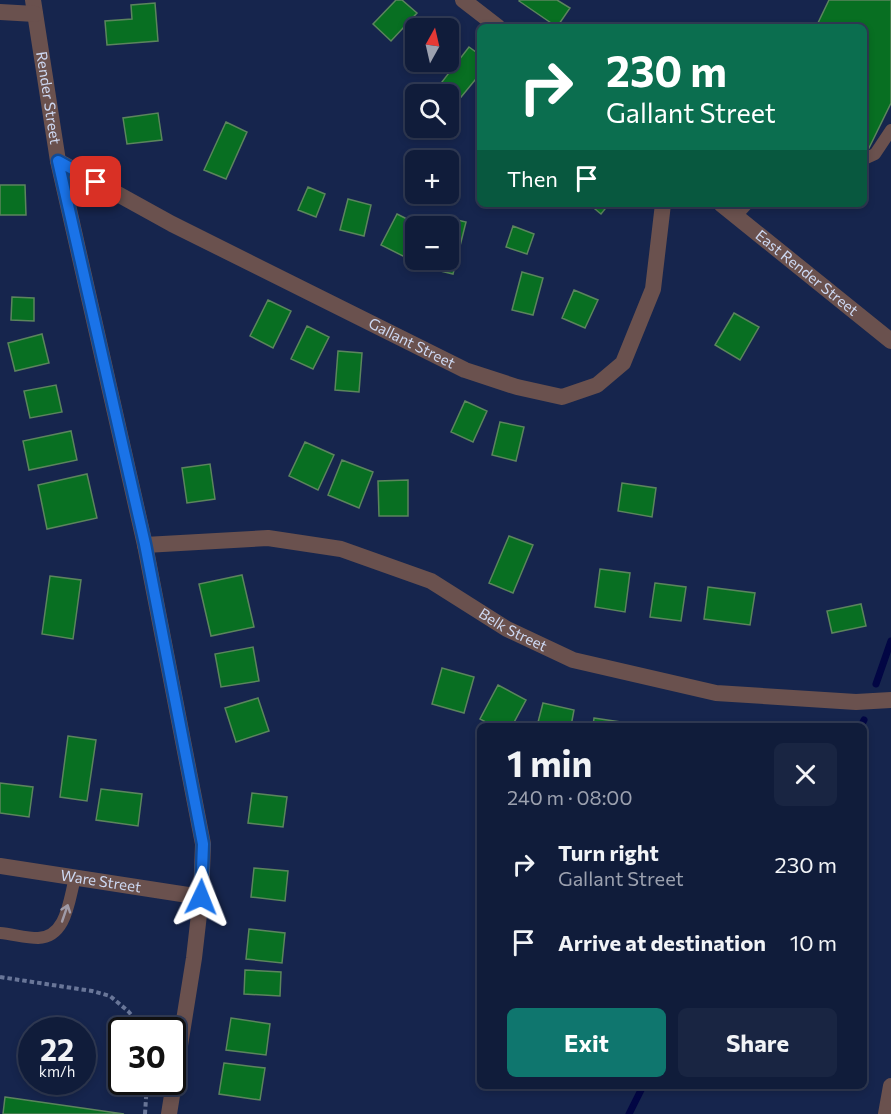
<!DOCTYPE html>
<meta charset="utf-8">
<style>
:root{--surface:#101c3a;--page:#192542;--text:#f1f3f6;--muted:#9ca1af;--line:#303a54;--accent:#0f766e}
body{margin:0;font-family:Commissioner,sans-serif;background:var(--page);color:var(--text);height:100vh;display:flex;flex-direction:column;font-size:22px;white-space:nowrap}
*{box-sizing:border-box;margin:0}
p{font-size:20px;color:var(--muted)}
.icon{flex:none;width:33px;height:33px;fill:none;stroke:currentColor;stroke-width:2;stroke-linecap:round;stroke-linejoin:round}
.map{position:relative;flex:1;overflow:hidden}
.drawer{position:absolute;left:477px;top:723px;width:390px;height:366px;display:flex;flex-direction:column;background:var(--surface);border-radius:9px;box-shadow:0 3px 9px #0003,0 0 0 2px var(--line)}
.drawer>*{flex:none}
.banner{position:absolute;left:477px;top:24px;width:390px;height:183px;border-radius:9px;box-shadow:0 3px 9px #0003,0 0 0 2px var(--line);background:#0b6e4f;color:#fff;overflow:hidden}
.needle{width:39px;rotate:8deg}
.controls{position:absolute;left:405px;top:18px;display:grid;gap:12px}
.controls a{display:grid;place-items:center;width:54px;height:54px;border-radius:9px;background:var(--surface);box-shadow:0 3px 9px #0003,0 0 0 2px var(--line);font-size:30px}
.speed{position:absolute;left:18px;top:1017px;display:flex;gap:12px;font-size:30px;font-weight:700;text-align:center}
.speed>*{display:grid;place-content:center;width:78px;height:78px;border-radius:50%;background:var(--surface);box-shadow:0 3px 9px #0003,0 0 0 2px var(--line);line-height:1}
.speed small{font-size:15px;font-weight:400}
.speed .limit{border:3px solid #111;border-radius:9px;background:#fff;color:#111}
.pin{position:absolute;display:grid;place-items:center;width:51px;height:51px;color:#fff;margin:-26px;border-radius:12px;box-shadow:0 3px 9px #0006}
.me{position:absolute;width:66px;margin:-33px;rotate:2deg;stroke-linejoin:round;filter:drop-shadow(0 0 4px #0008)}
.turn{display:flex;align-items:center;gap:21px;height:126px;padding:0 30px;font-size:27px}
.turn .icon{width:78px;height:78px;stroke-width:2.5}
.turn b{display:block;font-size:42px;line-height:51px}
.then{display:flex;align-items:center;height:57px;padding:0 30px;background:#0003;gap:12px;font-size:22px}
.round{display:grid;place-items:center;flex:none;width:63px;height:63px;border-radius:9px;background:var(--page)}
.overview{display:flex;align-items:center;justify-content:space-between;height:102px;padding:0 30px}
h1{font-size:36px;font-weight:700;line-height:45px}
.button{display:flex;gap:12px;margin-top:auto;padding:12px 30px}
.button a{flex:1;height:69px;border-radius:9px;background:var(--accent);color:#fff;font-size:24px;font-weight:700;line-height:69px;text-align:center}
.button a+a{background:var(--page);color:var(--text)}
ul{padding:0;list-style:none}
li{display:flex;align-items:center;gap:18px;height:78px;padding:0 30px}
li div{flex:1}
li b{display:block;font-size:22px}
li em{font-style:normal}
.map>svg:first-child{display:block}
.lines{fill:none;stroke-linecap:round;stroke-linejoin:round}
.stream{stroke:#020644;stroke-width:7}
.building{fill:#086f22;stroke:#5b855d;stroke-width:1.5}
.path{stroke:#697698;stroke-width:4;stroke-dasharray:4.5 3;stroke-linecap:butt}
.service{stroke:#6a514e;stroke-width:12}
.minor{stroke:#6a514e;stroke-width:16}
.oneway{stroke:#a09ba8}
.route-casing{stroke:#114b97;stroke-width:15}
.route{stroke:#1a73e8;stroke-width:10}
.labels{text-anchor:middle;stroke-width:4.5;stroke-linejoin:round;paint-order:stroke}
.street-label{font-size:15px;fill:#cdd8f2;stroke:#091022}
</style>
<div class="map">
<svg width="891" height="1114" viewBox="0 0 891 1114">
<rect width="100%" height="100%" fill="#16254d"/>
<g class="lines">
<!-- stream -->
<path class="stream" d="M876 684 891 641
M861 726 864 720
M629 1114 643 1086"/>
</g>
<!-- building -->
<path class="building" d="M396 0H402L417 13 391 41 373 24Z
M520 0H557L570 8 557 27 519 1Z
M829 0H891V103L869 148 864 145V27H816Z
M155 3 158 41 107 45 105 21 132 19 131 5Z
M469 47 480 55V74L457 102 438 87Z
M158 113 162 140 127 144 123 118Z
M226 122 247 132 226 179 204 170Z
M0 185H25L26 215H0Z
M308 187 325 194 316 217 298 210Z
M348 199 371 205 364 236 340 230Z
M589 204H609L601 214Z
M397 214 421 226H416V237L405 257 381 245Z
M440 216 466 222 453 274 428 268 430 260H448V226H438Z
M513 226 534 234 527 254 506 247Z
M522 272 543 278 533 315 512 310Z
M574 290 598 300 585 328 562 318Z
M12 297 34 298V321L11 320Z
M268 300 291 311 273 348 250 336Z
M734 313 759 327 740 360 715 345Z
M307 326 329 337 313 369 291 359Z
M42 334 49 363 15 371 8 343Z
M338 351 362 353 359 392 335 390Z
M56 385 62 412 30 418 24 391Z
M465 401 487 411 473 442 451 432Z
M500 422 524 427 516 461 492 455Z
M71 431 77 460 29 470 23 441Z
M305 442 334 455 318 490 289 476Z
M342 460 373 472 359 508 328 495Z
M210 464 215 499 187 503 182 468Z
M87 474 97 518 47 529 38 485Z
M408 480V516H379L378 481Z
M622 483 656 488 652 517 618 511Z
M509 536 533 545 513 593 489 583Z
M600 569 630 573 625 612 595 607Z
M242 575 254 627 211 636 199 584Z
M50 576 81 580 73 639 42 634Z
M655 583 686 587 681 621 650 617Z
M708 587 755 593 750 625 704 619Z
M861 604 866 626 832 633 827 611Z
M253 647 259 681 221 687 215 654Z
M442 668 474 677 464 713 432 704Z
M498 685 526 700 512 726H493L480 719Z
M258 698 269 731 236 742 225 708Z
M543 703 574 710 571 726H537Z
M594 718 627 723V726H593Z
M68 736 96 740 87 801 60 797Z
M0 783 33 787 29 817 0 813Z
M101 789 142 794 138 826 96 820Z
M252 793 287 797 283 827 248 823Z
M254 868 288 871 285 901 251 897Z
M249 929 285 933 282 963 246 959Z
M245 970 281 972 280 996 244 994Z
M231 1018 270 1024 266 1055 226 1050Z
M224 1063 265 1068 260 1100 219 1094Z
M5 1097 124 1114H3Z"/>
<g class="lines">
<!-- path -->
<path class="path" d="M0 977 92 991 110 996 128 1011 141 1026 143 1030
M145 1114 147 1082"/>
<!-- service -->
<path class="service" d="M864 159 875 154 891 130
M736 216 747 204
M0 933C12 934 26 938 38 938 67 937 69 899 75 878"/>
<!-- minor -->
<g class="minor">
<path id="s1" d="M33 0 58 161 145 545 203 844 201 897 194 958 169 1114"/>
<path d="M463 0 498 27"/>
<path d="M0 12 35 14"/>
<path id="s2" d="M58 161 172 224 465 370 517 387 562 397 597 385 623 363 653 289 663 204"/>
<path id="s3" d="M721 204 891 341"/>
<path id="s4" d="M145 545 268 538 341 549 431 581 507 629 573 660 716 693 856 702 891 700"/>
<path id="s5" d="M0 866 201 897"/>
<path d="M886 1114 891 1086"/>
</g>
</g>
<!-- one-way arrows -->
<defs><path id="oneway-shaft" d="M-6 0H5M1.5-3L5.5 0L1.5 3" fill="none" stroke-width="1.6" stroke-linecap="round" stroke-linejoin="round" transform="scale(1.5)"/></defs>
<use class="oneway" href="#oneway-shaft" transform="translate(65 913) rotate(-71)"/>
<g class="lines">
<defs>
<path id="route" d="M96 182 58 161 145 544 203 844 201 897"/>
</defs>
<!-- route casing -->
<use href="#route" class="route-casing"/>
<!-- route -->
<use href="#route" class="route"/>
</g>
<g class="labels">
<!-- street labels -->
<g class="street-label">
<text dy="5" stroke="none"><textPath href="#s1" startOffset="99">Render Street</textPath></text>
<text dy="5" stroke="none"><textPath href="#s3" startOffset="110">East Render Street</textPath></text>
<text dy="5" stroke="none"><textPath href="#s2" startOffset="398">Gallant Street</textPath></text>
<text dy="5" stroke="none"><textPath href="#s4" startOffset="388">Belk Street</textPath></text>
<text dy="5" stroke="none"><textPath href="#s5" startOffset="102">Ware Street</textPath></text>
</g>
</g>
</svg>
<div class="controls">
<a><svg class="needle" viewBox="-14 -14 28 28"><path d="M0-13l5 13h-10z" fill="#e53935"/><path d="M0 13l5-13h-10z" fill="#9ca1af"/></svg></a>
<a><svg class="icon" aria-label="search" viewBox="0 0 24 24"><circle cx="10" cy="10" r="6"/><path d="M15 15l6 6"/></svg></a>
<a>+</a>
<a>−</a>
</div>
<div class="speed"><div>22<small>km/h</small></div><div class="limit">30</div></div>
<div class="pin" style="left:96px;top:182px;background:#d93025"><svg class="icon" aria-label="arrive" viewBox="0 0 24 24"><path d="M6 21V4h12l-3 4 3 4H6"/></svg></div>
<svg class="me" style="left:201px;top:897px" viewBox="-20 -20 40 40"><path d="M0-17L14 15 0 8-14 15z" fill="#1a73e8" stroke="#fff" stroke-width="4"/></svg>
<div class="banner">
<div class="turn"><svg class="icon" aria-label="right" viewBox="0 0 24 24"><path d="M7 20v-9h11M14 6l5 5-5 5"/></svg><div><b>230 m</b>Gallant Street</div></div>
<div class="then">Then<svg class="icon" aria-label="arrive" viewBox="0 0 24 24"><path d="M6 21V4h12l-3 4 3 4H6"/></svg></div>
</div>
<section class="drawer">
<div class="overview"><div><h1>1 min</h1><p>240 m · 08:00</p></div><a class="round"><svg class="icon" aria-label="close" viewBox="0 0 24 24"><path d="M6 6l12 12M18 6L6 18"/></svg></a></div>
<ul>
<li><svg class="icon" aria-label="right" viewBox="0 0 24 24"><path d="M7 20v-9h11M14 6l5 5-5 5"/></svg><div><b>Turn right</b><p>Gallant Street</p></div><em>230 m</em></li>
<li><svg class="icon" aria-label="arrive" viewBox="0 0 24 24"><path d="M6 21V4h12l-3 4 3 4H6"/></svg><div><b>Arrive at destination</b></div><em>10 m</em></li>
</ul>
<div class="button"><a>Exit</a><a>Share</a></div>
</section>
</div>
